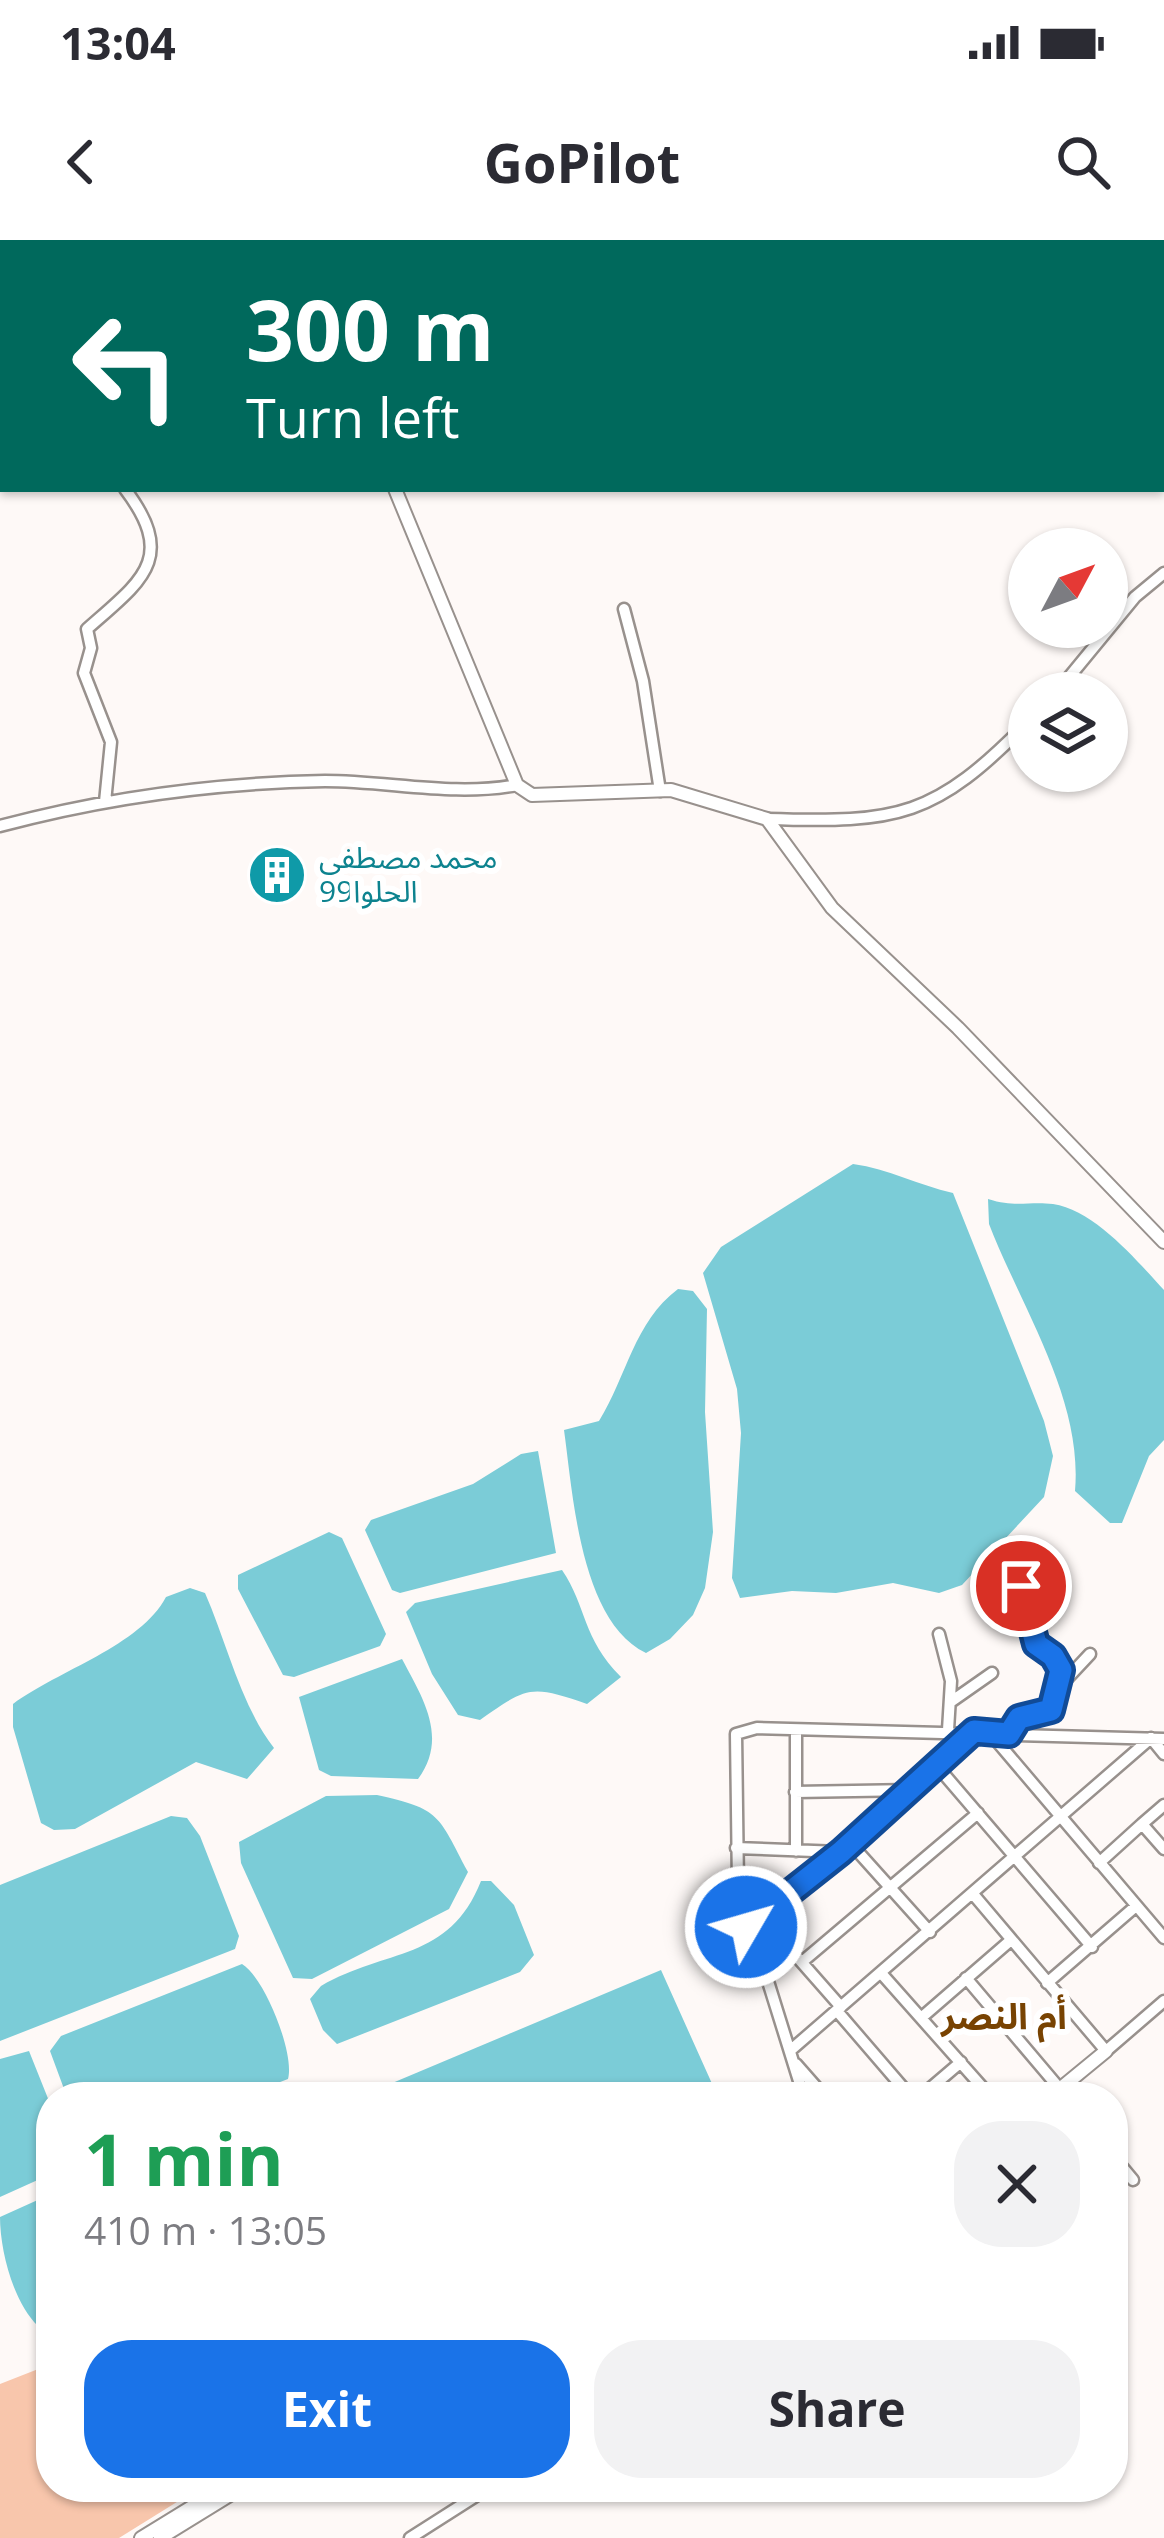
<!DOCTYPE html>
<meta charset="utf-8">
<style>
:root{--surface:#fff;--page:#f2f2f3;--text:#2b2b33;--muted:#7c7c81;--accent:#1a73e8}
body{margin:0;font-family:"Open Sans","Noto Sans Arabic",sans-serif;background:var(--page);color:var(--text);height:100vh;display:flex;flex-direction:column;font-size:45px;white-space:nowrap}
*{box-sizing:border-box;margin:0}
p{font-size:39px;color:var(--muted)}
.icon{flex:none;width:66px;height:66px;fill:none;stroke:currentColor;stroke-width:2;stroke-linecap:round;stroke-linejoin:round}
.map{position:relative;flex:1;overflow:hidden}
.panel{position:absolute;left:36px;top:1842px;width:1092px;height:420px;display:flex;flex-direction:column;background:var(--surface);border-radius:48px;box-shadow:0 3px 9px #0004}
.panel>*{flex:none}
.guide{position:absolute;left:0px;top:0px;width:1164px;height:252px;box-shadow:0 3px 9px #0004;background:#00695c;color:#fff;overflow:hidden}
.needle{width:78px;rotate:49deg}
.buttons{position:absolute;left:1008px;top:288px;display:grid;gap:24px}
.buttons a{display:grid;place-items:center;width:120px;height:120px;border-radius:50%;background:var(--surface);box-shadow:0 3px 9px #0004;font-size:60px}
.pin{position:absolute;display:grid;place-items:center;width:102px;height:102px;color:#fff;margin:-51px;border:6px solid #fff;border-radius:50%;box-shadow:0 3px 12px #0007}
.me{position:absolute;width:132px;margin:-66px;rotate:52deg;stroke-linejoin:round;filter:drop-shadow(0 0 9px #0008)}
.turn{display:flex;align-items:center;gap:42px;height:252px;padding:0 48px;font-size:54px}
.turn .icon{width:156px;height:156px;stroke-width:2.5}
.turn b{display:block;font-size:84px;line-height:102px}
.round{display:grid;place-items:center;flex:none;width:126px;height:126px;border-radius:48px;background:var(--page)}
.headline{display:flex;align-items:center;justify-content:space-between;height:204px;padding:0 48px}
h1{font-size:72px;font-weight:700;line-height:90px;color:#1e9e55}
.primary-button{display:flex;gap:24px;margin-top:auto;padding:24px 48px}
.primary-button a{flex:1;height:138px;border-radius:48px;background:var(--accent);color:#fff;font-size:48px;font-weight:700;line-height:138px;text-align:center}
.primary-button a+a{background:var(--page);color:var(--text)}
.status{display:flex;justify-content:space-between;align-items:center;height:84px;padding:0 60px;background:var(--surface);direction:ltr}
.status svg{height:33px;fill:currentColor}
header{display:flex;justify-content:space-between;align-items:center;height:156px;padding:0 48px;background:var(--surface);font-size:54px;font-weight:700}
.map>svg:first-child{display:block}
.green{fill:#f8c6ac}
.water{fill:#7bccd7}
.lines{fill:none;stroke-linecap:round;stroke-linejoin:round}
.minor-casing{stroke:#98918d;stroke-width:15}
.tertiary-casing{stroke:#98918d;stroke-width:16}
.minor{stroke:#fff;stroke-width:10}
.tertiary{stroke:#fff;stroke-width:12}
.route-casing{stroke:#114b97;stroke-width:30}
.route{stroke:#1a73e8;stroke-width:21}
.labels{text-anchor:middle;stroke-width:12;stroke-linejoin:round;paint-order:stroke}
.culture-label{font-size:30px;fill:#0d838f;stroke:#fff;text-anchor:start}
.quarter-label{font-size:36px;font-weight:bold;fill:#784302;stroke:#fff}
</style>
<div class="status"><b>13:04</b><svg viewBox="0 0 49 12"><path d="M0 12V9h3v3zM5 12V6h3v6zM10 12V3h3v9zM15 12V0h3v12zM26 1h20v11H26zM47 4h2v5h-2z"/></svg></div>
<header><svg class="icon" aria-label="back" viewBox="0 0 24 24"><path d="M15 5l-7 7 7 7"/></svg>GoPilot<svg class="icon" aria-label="search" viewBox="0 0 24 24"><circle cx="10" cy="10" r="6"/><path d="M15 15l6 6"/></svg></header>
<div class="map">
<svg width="1164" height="2298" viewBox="0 0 1164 2298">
<rect width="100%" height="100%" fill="#fef9f7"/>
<!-- green -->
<path class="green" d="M51 2124V2247H201L119 2298H0V2144Z"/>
<!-- water -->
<path class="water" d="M853 924C889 929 918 945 953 953L1044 1181 1053 1216 1044 1257 962 1345 939 1353 893 1343 836 1353 792 1351 740 1358 732 1338 741 1193 737 1149 703 1033 721 1007Z
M988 959C1016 968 1028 961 1053 964 1095 970 1137 1021 1164 1050V1200L1149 1216 1122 1283H1110L1075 1251C1083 1159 1022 1069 989 984Z
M678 1049 693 1051 707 1069 705 1172 713 1292 705 1348 693 1375 670 1399 646 1413C580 1381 573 1254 564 1190L599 1181C627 1136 634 1082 678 1049Z
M538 1211 556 1313 400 1353 392 1350 365 1290 371 1280 473 1244 521 1214Z
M329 1292 342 1298 386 1394 380 1406 294 1437 283 1435 238 1349V1335Z
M562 1330C587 1367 582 1398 621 1437L587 1464C531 1445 528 1446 480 1480L458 1475 432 1434 406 1372 415 1363Z
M190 1348 205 1353C227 1403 241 1466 274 1508L247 1539 196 1522 75 1589 54 1590 41 1583 13 1487V1464C59 1430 140 1406 166 1357Z
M402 1419C424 1460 448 1498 418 1539L331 1536 319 1530 299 1457Z
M377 1555C441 1569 438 1575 468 1632L449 1669 312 1739 293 1738 241 1623 239 1602 326 1556Z
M171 1576 187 1578 200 1596 239 1696 235 1709 0 1801V1645Z
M481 1641H491L514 1665 534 1715 520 1732 337 1804 323 1790 310 1759 321 1746C386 1708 449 1722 481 1641Z
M242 1724C265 1738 295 1814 288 1839L241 1857H67L50 1811 61 1796Z
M661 1730 718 1857H359Z
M29 1811 51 1866V1934L0 1957V1819Z
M51 1954V2082L38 2086C13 2062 0 2010 0 1977Z"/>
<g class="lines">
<defs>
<path id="minor" d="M439 3 443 0
M624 369 643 441 660 551
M1056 453 1135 357 1164 333
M105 562 111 502 84 433 91 408 87 389C141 341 178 319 125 249
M767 579C899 583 934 578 1029 481
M0 586C108 557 213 543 325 541 389 541 454 557 517 545
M939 1394 951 1441 948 1490
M1060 1446 1090 1414
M952 1461 992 1433
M796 1491V1611
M989 1492 1164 1698
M1008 1494 1019 1478 1051 1470C1067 1442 1062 1422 1036 1404L1020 1346
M937 1526 1092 1707
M795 1552 912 1550
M1164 1565 1142 1584 1164 1609
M851 1604 930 1692
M736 1608 840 1612
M1099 1623 1142 1584
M973 1654 1106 1811 1164 1761
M761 1676 841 1767
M746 1687 851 1604 974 1491
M802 1722 978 1573
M881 1733 991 1857
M966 1738 1060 1849
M1047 1743 1136 1666
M837 1771 911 1857
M921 1778 1011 1700
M792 1809 1151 1498 1164 1514
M796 1824 825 1857
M804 1857 738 1645 736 1494 757 1488 1164 1499
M920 1857 961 1822
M1113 1916 1133 1940
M1113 2183 1116 2187
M410 2298 490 2247"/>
<path id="tertiary" d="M0 102H3
M395 249 517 545 532 555 671 550 767 579 832 668 958 788 1164 1002
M1050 1857 1106 1811
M141 2298 224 2247
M160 2298 243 2247"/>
</defs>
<!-- minor casing -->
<use href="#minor" class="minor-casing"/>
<!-- tertiary casing -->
<use href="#tertiary" class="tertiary-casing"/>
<!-- minor -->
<use href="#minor" class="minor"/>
<!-- tertiary -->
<use href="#tertiary" class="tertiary"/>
</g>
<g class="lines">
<defs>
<path id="route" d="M746 1687 841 1612 974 1491 1009 1494 1019 1478 1051 1470 1061 1430 1053 1416 1036 1404 1021 1346"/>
</defs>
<!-- route casing -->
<use href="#route" class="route-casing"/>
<!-- route -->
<use href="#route" class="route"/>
</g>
<!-- icons -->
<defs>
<symbol id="building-disc" viewBox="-11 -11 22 22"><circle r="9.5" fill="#0f9aa8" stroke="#fff"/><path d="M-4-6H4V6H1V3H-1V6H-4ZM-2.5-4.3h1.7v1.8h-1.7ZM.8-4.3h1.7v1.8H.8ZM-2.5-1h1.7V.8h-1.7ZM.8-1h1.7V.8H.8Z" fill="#fff"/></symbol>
</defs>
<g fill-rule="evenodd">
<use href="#building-disc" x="244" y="602" width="66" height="66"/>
</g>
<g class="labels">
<!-- culture labels -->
<g class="culture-label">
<text x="319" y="628">محمد مصطفى<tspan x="319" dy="34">الحلوا99</tspan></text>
</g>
<!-- quarter labels -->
<g class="quarter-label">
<text x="1004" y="1789">أم النصر</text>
</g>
</g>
</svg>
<div class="buttons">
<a><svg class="needle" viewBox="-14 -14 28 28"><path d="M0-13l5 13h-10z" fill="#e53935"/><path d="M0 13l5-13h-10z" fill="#7c7c81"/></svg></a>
<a><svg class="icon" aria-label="layers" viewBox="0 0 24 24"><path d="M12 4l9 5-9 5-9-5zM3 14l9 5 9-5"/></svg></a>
</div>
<div class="pin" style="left:1021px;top:1346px;background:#d93025"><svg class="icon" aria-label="arrive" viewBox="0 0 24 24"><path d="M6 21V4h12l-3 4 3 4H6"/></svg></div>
<svg class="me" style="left:746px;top:1687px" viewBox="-20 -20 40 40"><circle r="17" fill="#1a73e8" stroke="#fff" stroke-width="3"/><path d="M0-11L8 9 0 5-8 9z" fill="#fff"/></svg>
<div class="guide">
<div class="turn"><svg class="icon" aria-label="left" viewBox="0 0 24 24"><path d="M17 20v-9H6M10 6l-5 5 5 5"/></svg><div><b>300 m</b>Turn left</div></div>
</div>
<section class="panel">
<div class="headline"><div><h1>1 min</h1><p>410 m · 13:05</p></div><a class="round"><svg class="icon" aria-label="close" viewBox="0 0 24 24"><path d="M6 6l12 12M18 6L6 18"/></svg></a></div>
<div class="primary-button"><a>Exit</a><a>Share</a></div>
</section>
</div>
